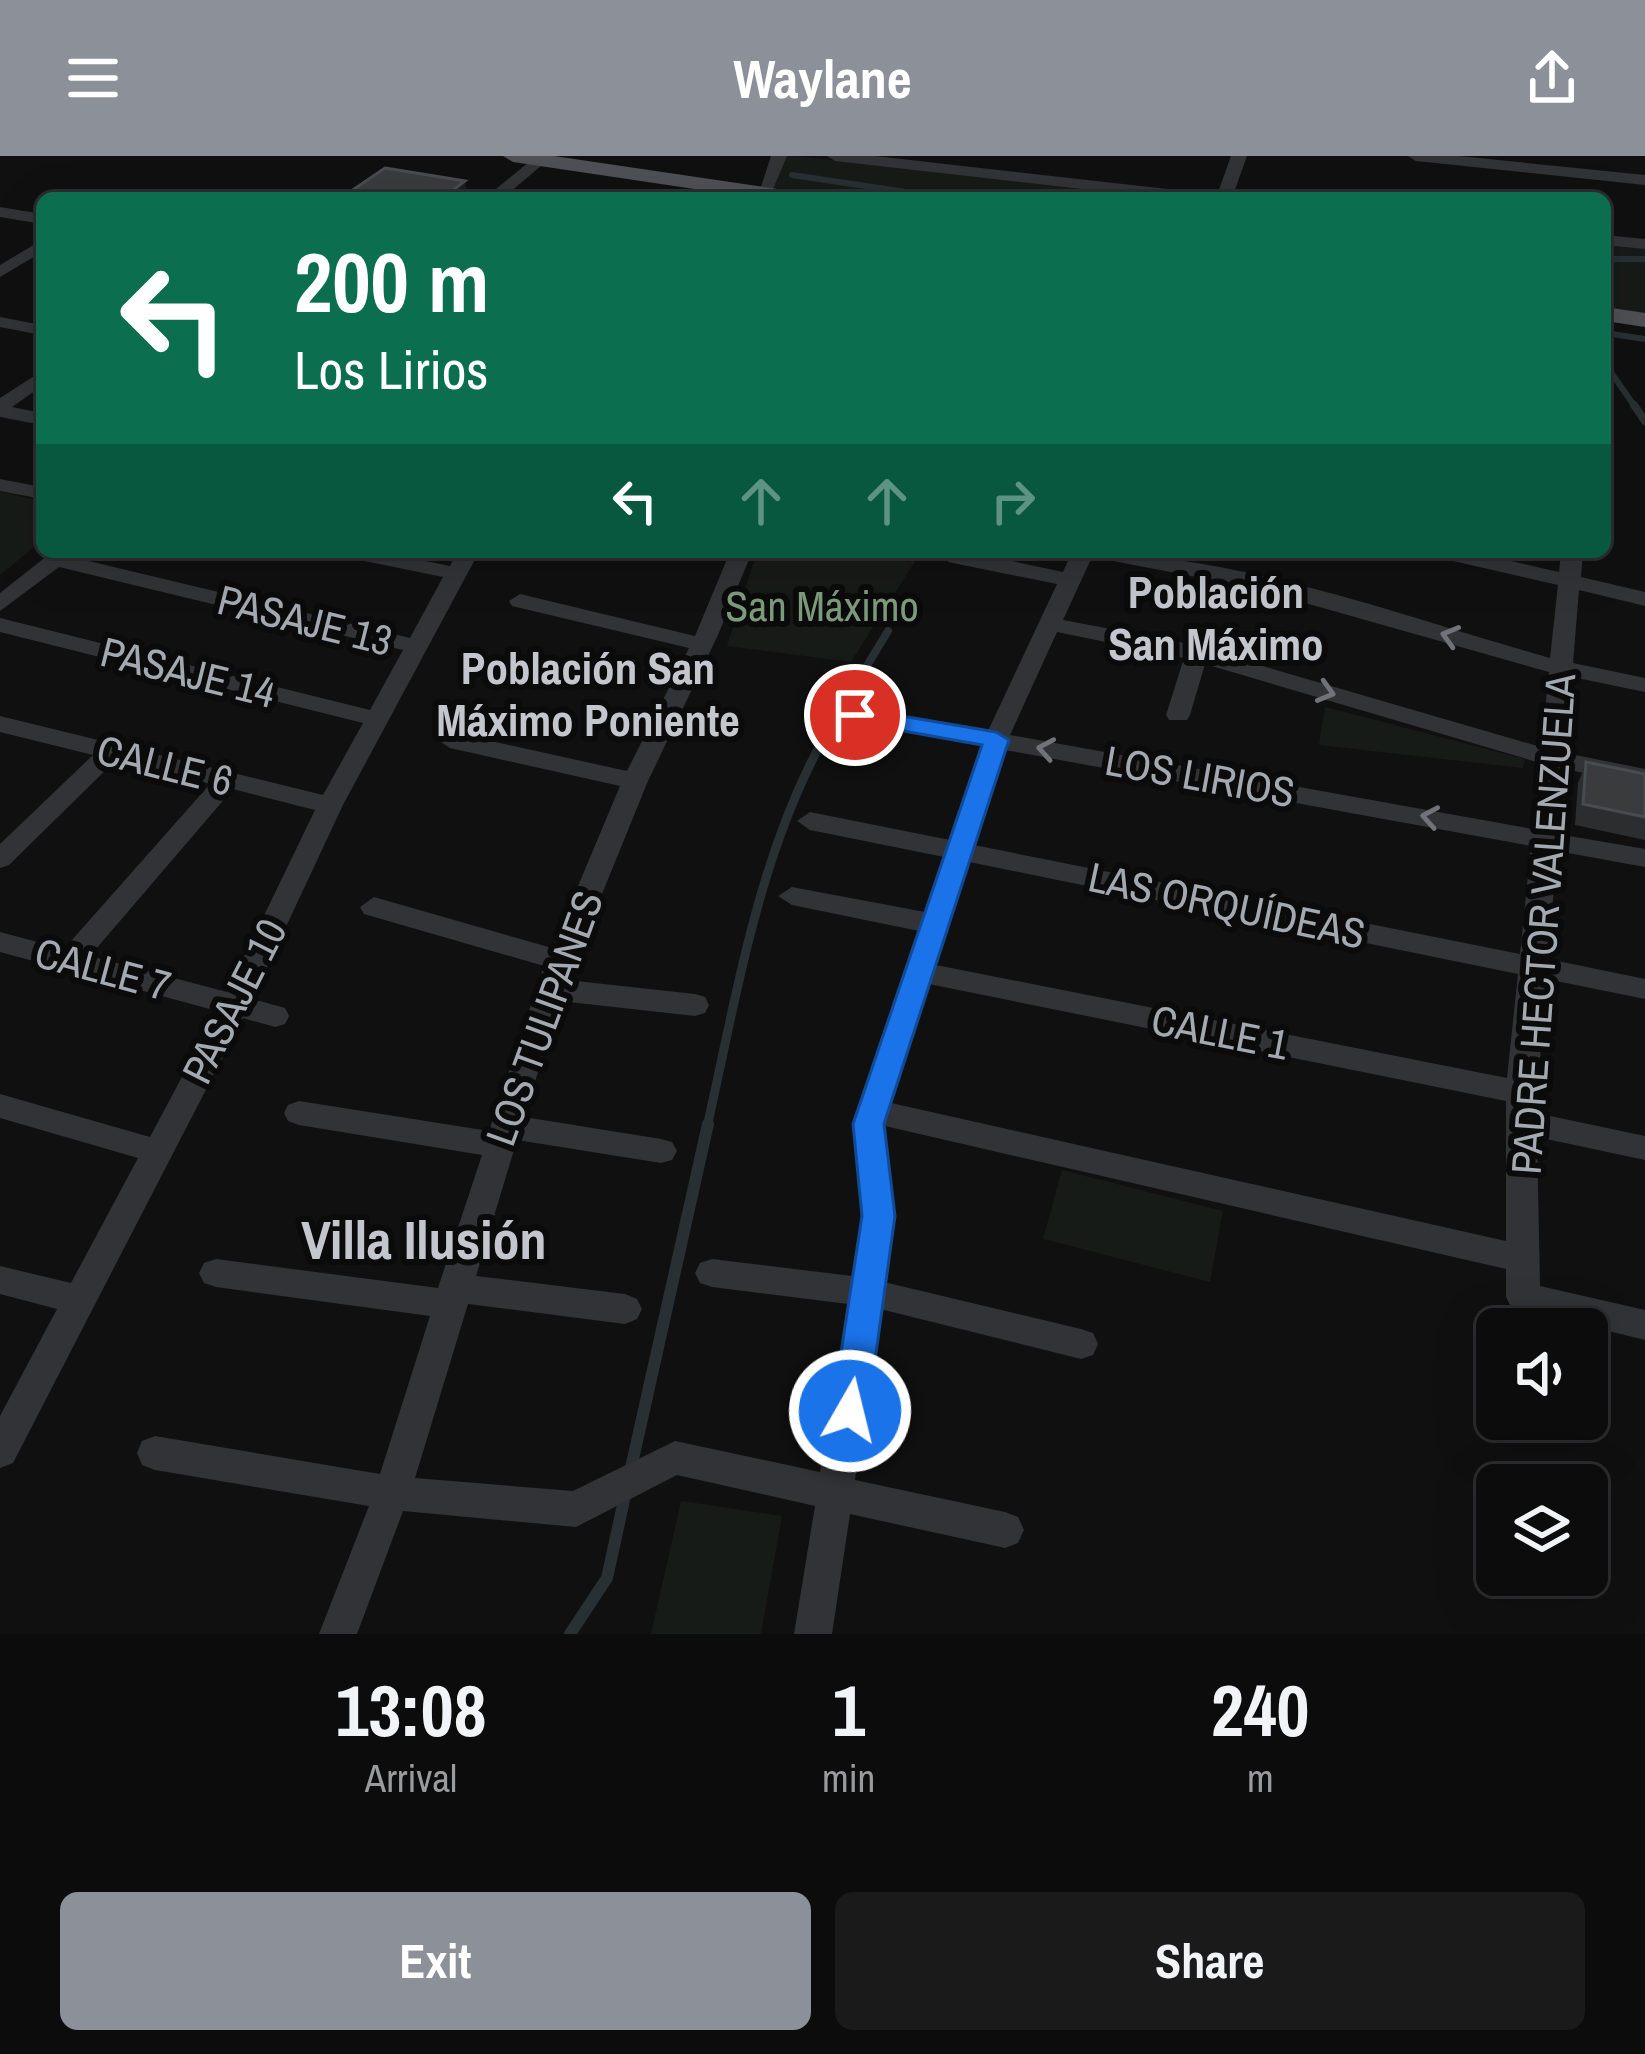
<!DOCTYPE html>
<meta charset="utf-8">
<style>
:root{--surface:#0c0c0d;--page:#1a1a1b;--text:#f1f3f6;--muted:#9a9b9d;--line:#2c2c2e;--accent:#8c9099}
body{margin:0;font-family:"Archivo Narrow",sans-serif;background:var(--page);color:var(--text);height:100vh;display:flex;flex-direction:column;font-size:45px;white-space:nowrap}
*{box-sizing:border-box;margin:0}
p{font-size:39px;color:var(--muted)}
.icon{flex:none;width:66px;height:66px;fill:none;stroke:currentColor;stroke-width:2;stroke-linecap:round;stroke-linejoin:round}
.map{position:relative;height:1478px;overflow:hidden}
.sheet{display:flex;flex-direction:column;background:var(--surface);flex:1}
.sheet>*{flex:none}
.banner{position:absolute;left:36px;top:36px;width:1575px;height:366px;border-radius:18px;box-shadow:0 12px 48px #0002,0 0 0 3px var(--line);background:#0b6e4f;color:#fff;overflow:hidden}
.tools{position:absolute;left:1476px;top:1152px;display:grid;gap:24px}
.tools a{display:grid;place-items:center;width:132px;height:132px;border-radius:18px;background:var(--surface);box-shadow:0 12px 48px #0002,0 0 0 3px var(--line);font-size:60px}
.pin{position:absolute;display:grid;place-items:center;width:102px;height:102px;color:#fff;margin:-51px;border:6px solid #fff;border-radius:50%;box-shadow:0 3px 12px #0007}
.me{position:absolute;width:132px;margin:-66px;rotate:8deg;stroke-linejoin:round;filter:drop-shadow(0 0 9px #0008)}
.turn{display:flex;align-items:center;gap:42px;height:252px;padding:0 60px;font-size:54px}
.turn .icon{width:156px;height:156px;stroke-width:2.5}
.turn b{display:block;font-size:84px;line-height:102px}
.lanes{display:flex;align-items:center;height:114px;padding:0 60px;background:#0003;justify-content:center;gap:60px;direction:ltr}
.lanes .off{opacity:.35}
.eta{display:flex;justify-content:space-evenly;align-items:center;height:204px;text-align:center}
.eta b{font-size:72px;font-weight:700;line-height:84px}
.primary-button{display:flex;gap:24px;margin-top:auto;padding:24px 60px}
.primary-button a{flex:1;height:138px;border-radius:18px;background:var(--accent);color:#fff;font-size:48px;font-weight:700;line-height:138px;text-align:center}
.primary-button a+a{background:var(--page);color:var(--text)}
header{display:flex;justify-content:space-between;align-items:center;height:156px;padding:0 60px;background:var(--accent);color:#fff;font-size:54px;font-weight:700}
.map>svg:first-child{display:block}
.green{fill:#171b17}
.lines{fill:none;stroke-linecap:round;stroke-linejoin:round}
.stream-far3{stroke:#283033;stroke-width:6}
.stream-far2{stroke:#283033;stroke-width:8}
.stream-far1{stroke:#283033;stroke-width:9}
.stream{stroke:#283033;stroke-width:12}
.minor{fill:#323336;fill-rule:evenodd}
.major{fill:#4e5055;fill-rule:evenodd}
.wall{fill:#2c2d2f}
.shaded-wall{fill:#1b1c1d}
.building{fill:#393b3d;stroke:#494c4f;stroke-width:3}
.oneway{stroke:#70747a}
.route{fill:#1a73e8;stroke:#114b97;stroke-width:3}
.labels{text-anchor:middle;stroke-width:12;stroke-linejoin:round;paint-order:stroke}
.park-label{font-size:42px;fill:#7e9a7c;stroke:#0b0b0c}
.street-label{font-size:42px;fill:#a3a9b1;stroke:#0b0b0c}
.neighbourhood-label{font-size:45px;font-weight:bold;fill:#c3c7cd;stroke:#0b0b0c}
.near-neighbourhood-label{font-size:54px;font-weight:bold;fill:#c3c7cd;stroke:#0b0b0c}
</style>
<header><svg class="icon" aria-label="menu" viewBox="0 0 24 24"><path d="M4 6h16M4 12h16M4 18h16"/></svg>Waylane<svg class="icon" aria-label="share" viewBox="0 0 24 24"><path d="M12 15V3M7 8l5-5 5 5M5 13v7h14v-7"/></svg></header>
<div class="map">
<svg width="1645" height="1478" viewBox="0 0 1645 1478">
<rect width="100%" height="100%" fill="#101011"/>
<!-- green -->
<path class="green" d="M779 0H795L1173 42H822L767 35Z
M1605 87 1645 91V163L1605 157Z
M0 336 42 345V384L0 419Z
M757 396H921L851 506 727 490Z
M1325 551 1525 603 1523 612 1319 589Z
M1062 1014 1223 1055 1210 1126 1043 1083Z
M681 1345 782 1360 761 1478H651Z"/>
<g class="lines">
<!-- stream-far3 -->
<path class="stream-far3" d="M792 19 946 42
M1605 103H1645
M1605 177 1645 183
M1605 208 1636 252"/>
<!-- stream-far2 -->
<path class="stream-far2" d="M1634 249 1645 265
M831 569 888 475"/>
<!-- stream-far1 -->
<path class="stream-far1" d="M707 971C738 834 760 688 833 566"/>
<!-- stream -->
<path class="stream" d="M631 1312 708 968
M570 1478 607 1422 626 1335"/>
<!-- minor -->
<path class="minor" d="M771 0H787L770 40H758Z
M827 0H875L1203 37 1211 42H1162L835 5Z
M1231 0H1247L1232 42H1216Z
M1408 0H1459L1645 19V29L1416 5Z
M535 1 548 4 503 42H485Z
M0 51 42 58V68L0 61Z
M1605 79 1645 83V93L1605 89Z
M42 84V96L0 121V109Z
M0 161 42 169V179L0 171Z
M42 215V230L12 251 42 257V269L0 261V242Z
M0 323 42 331V343L0 335Z
M52 396H76L72 401 410 482 443 421 350 402 339 396H382L450 410 457 396H479L343 649 252 843 285 852 289 860 285 868 275 871 243 862 13 1307 0 1312V1260L57 1153 0 1138V1110L71 1127 138 1002 0 962V938L150 981 217 855 0 796V776L64 793 210 628 116 604 9 709 0 712V688L93 599 0 576V560L323 639 363 567 0 476V462L370 554 403 494 59 411 0 455V437ZM233 633 315 654 227 836 90 800Z
M730 396H752L718 479 648 625 567 824 695 838 705 841 709 849 705 857 695 860 560 845 524 961 661 983 672 986 677 995 672 1004 661 1007 517 984 476 1120 625 1138 637 1143 642 1153 637 1163 625 1168 468 1148 415 1322 573 1335 675 1285 820 1316 848 1148 712 1131 700 1127 695 1117 700 1107 712 1103 852 1120 862 1060 854 968 919 775 792 749 778 740 792 731 925 756 944 701 810 674 797 665 810 656 950 684 982 590 855 566 843 559 855 552 988 575 1057 428 948 406V396H970L1063 416 1072 396C1234 396 1395 458 1550 502L1558 429 1436 401 1433 396H1472L1559 416 1561 396H1583L1581 421 1645 436V450L1579 434 1573 507 1645 522V536L1572 521 1565 597 1645 613V629L1564 613 1558 678 1645 693V711L1557 695 1548 803 1645 823V843L1546 823 1536 957 1645 980V1004L1537 981 1540 1130 1645 1154V1184L1511 1151 1506 1141V1113L885 970 894 1060 884 1126 1081 1173 1093 1177 1098 1188 1093 1199 1081 1203 880 1153 855 1324 1005 1356 1018 1361 1024 1374 1018 1387 1005 1392 850 1358 832 1478H794L815 1350 677 1319 576 1371 403 1355 357 1478H319L369 1350 155 1314 142 1309 137 1297 142 1285 155 1280 380 1318 430 1160 216 1131 204 1127 199 1117 204 1107 216 1103 438 1132 482 999 299 969 288 965 284 957 288 949 299 945 489 975 544 810 364 758 360 751 374 741 552 792 620 630 450 592 438 584 450 576 627 615 689 492 512 450 509 445 520 438 695 480ZM1092 401 1249 431 1549 516 1541 591 1180 486 1063 464ZM1057 476 1184 502 1166 559 1169 564H1187L1190 559 1205 508 1540 607 1533 673 1010 579ZM1005 594 1531 690 1520 798 974 689ZM969 706 1518 818 1507 922 936 809ZM929 828 1506 945V1085L891 947Z"/>
<!-- major -->
<path class="major" d="M503 0H554L798 36 809 42H755L513 6Z
M1605 151 1645 157V171L1605 165Z"/>
</g>
<!-- wall -->
<path class="wall" d="M1586 606 1645 618V684L1575 669 1578 627Z"/>
<!-- shaded-wall -->
<path class="shaded-wall" d="M465 25 468 42H443Z"/>
<!-- building -->
<path class="building" d="M385 12 465 25 443 42H341Z
M1586 606 1645 618V661L1583 648Z"/>
<!-- one-way arrows -->
<defs><path id="oneway-chevron" d="M-2-3.5L2.5 0L-2 3.5" fill="none" stroke-width="1.6" stroke-linecap="round" stroke-linejoin="round" transform="scale(3)"/></defs>
<g class="oneway">
<use href="#oneway-chevron" transform="translate(1450 480) rotate(-164)"/>
<use href="#oneway-chevron" transform="translate(1326 536) rotate(16)"/>
<use href="#oneway-chevron" transform="translate(1046 593) rotate(-170)"/>
<use href="#oneway-chevron" transform="translate(1430 661) rotate(-170)"/>
</g>
<!-- route -->
<path class="route" d="M855 552 996 576 1009 584 884 968 895 1060 868 1255 863 1267 850 1271 838 1267 832 1255 862 1060 853 968 982 589 847 565 843 559Z"/>
<g class="labels">
<!-- park labels -->
<g class="park-label">
<text x="822" y="465">San Máximo</text>
</g>
<!-- street labels -->
<g class="street-label">
<text transform="translate(305 464) rotate(14)" y="15">PASAJE 13</text>
<text transform="translate(188 516) rotate(14)" y="15">PASAJE 14</text>
<text transform="translate(165 609) rotate(14)" y="15">CALLE 6</text>
<text transform="translate(1200 620) rotate(10)" y="15">LOS LIRIOS</text>
<text transform="translate(1227 749) rotate(12)" y="15">LAS ORQUÍDEAS</text>
<text transform="translate(1543 768) rotate(-86)" y="15">PADRE HECTOR VALENZUELA</text>
<text transform="translate(103 813) rotate(15)" y="15">CALLE 7</text>
<text transform="translate(234 845) rotate(-63)" y="15">PASAJE 10</text>
<text transform="translate(544 862) rotate(-70)" y="15">LOS TULIPANES</text>
<text transform="translate(1220 876) rotate(11)" y="15">CALLE 1</text>
</g>
<!-- neighbourhood labels -->
<g class="neighbourhood-label">
<text x="1216" y="452">Población<tspan x="1216" dy="52">San Máximo</tspan></text>
<text x="588" y="528">Población San<tspan x="588" dy="52">Máximo Poniente</tspan></text>
</g>
<!-- near-neighbourhood labels -->
<g class="near-neighbourhood-label">
<text x="424" y="1103">Villa Ilusión</text>
</g>
</g>
</svg>
<div class="tools">
<a><svg class="icon" aria-label="sound" viewBox="0 0 24 24"><path d="M4 9h4l5-4v14l-5-4H4zM17 9q2 3 0 6"/></svg></a>
<a><svg class="icon" aria-label="layers" viewBox="0 0 24 24"><path d="M12 4l9 5-9 5-9-5zM3 14l9 5 9-5"/></svg></a>
</div>
<div class="pin" style="left:855px;top:559px;background:#d93025"><svg class="icon" aria-label="arrive" viewBox="0 0 24 24"><path d="M6 21V4h12l-3 4 3 4H6"/></svg></div>
<svg class="me" style="left:850px;top:1255px" viewBox="-20 -20 40 40"><circle r="17" fill="#1a73e8" stroke="#fff" stroke-width="3"/><path d="M0-11L8 9 0 5-8 9z" fill="#fff"/></svg>
<div class="banner">
<div class="turn"><svg class="icon" aria-label="left" viewBox="0 0 24 24"><path d="M17 20v-9H6M10 6l-5 5 5 5"/></svg><div><b>200 m</b>Los Lirios</div></div>
<div class="lanes"><svg class="icon" aria-label="left" viewBox="0 0 24 24"><path d="M17 20v-9H6M10 6l-5 5 5 5"/></svg><svg class="icon off" aria-label="ahead" viewBox="0 0 24 24"><path d="M12 20V5M6 11l6-6 6 6"/></svg><svg class="icon off" aria-label="ahead" viewBox="0 0 24 24"><path d="M12 20V5M6 11l6-6 6 6"/></svg><svg class="icon off" aria-label="right" viewBox="0 0 24 24"><path d="M7 20v-9h11M14 6l5 5-5 5"/></svg></div>
</div>
</div>
<section class="sheet">
<div class="eta">
<div><b>13:08</b><p>Arrival</p></div>
<div><b>1</b><p>min</p></div>
<div><b>240</b><p>m</p></div>
</div>
<div class="primary-button"><a>Exit</a><a>Share</a></div>
</section>
